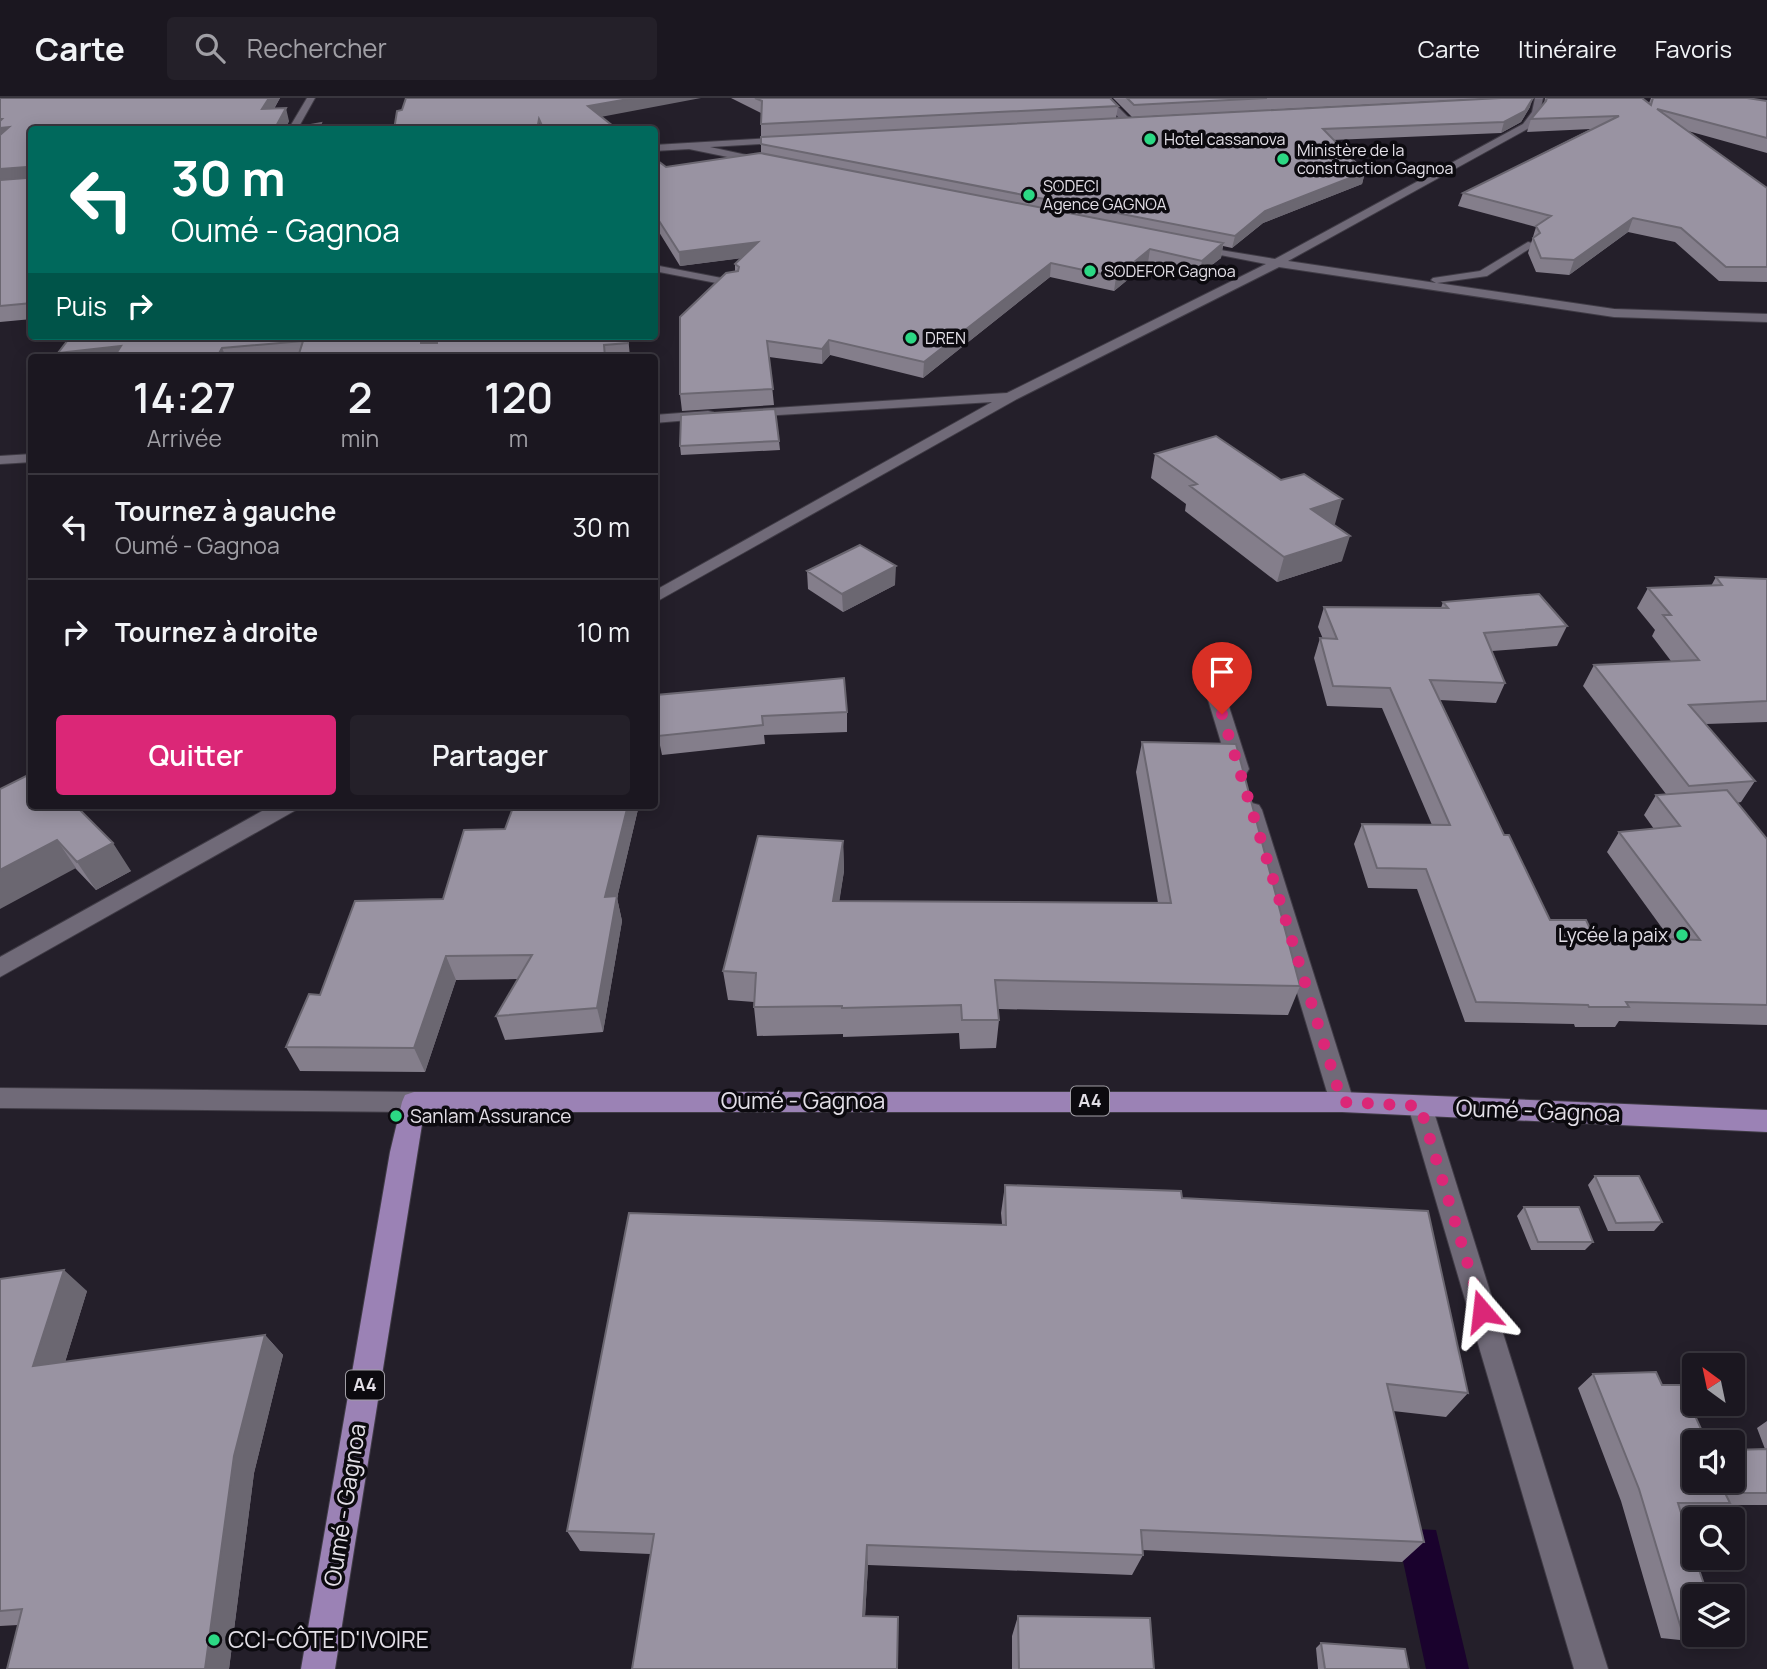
<!DOCTYPE html>
<html lang="fr">
<meta charset="utf-8">
<style>
:root{--surface:#1b1720;--page:#242029;--text:#f1f3f6;--muted:#a09fa5;--line:#39363e;--accent:#db2777}
body{margin:0;font-family:Manrope,sans-serif;background:var(--page);color:var(--text);height:100vh;display:flex;flex-direction:column;font-size:26px;white-space:nowrap}
*{box-sizing:border-box;margin:0}
p{font-size:23px;color:var(--muted)}
.icon{flex:none;width:38px;height:38px;fill:none;stroke:currentColor;stroke-width:2;stroke-linecap:round;stroke-linejoin:round}
.map{position:relative;flex:1;overflow:hidden}
.sheet{position:absolute;left:28px;top:256px;width:630px;height:455px;display:flex;flex-direction:column;background:var(--surface);border-radius:7px;box-shadow:0 4px 18px #0003,0 0 0 2px var(--line)}
.sheet>*{flex:none}
.guide{position:absolute;left:28px;top:28px;width:630px;height:214px;border-radius:7px;box-shadow:0 4px 18px #0003,0 0 0 2px var(--line);background:#00695c;color:#fff;overflow:hidden}
.needle{width:46px;rotate:327deg}
.tools{position:absolute;left:1682px;top:1255px;display:grid;gap:14px}
.tools a{display:grid;place-items:center;width:63px;height:63px;border-radius:7px;background:var(--surface);box-shadow:0 4px 18px #0003,0 0 0 2px var(--line);font-size:35px}
.pin{position:absolute;display:grid;place-items:center;width:60px;height:60px;color:#fff;margin:-72px -30px;border-radius:50% 50% 50% 0;rotate:-45deg;box-shadow:0 0 7px #0007}
.pin .icon{rotate:45deg}
.me{position:absolute;width:77px;margin:-38px;rotate:343deg;stroke-linejoin:round;filter:drop-shadow(0 0 5px #0008)}
.turn{display:flex;align-items:center;gap:24px;height:147px;padding:0 28px;font-size:32px}
.turn .icon{width:91px;height:91px;stroke-width:2.5}
.turn b{display:block;font-size:49px;line-height:60px}
.then{display:flex;align-items:center;height:66px;padding:0 28px;background:#0003;gap:14px;font-size:26px}
.eta{display:flex;justify-content:space-evenly;align-items:center;height:119px;text-align:center}
.eta b{font-size:42px;font-weight:600;line-height:49px}
.primary-button{display:flex;gap:14px;margin-top:auto;padding:14px 28px}
.primary-button a{flex:1;height:80px;border-radius:7px;background:var(--accent);color:#fff;font-size:28px;font-weight:600;line-height:80px;text-align:center}
.primary-button a+a{background:var(--page);color:var(--text)}
ul{padding:0;list-style:none}
li{display:flex;align-items:center;gap:21px;height:105px;padding:0 28px;border-top:2px solid var(--line)}
li div{flex:1}
li b{display:block;font-size:26px}
li em{font-style:normal}
header{display:flex;align-items:center;gap:42px;box-sizing:border-box;height:98px;padding:0 35px;background:var(--surface);border-bottom:2px solid var(--line)}
header strong{font-size:33px}
nav{display:flex;gap:38px;margin-inline-start:auto;font-size:24px}
.search{width:490px;height:63px;background:var(--page);display:flex;align-items:center;gap:18px;box-sizing:border-box;padding:0 24px;border-radius:7px;color:var(--muted);font-size:26px}
.map>svg:first-child{display:block}
.water{fill:#1a022d}
.lines{fill:none;stroke-linecap:round;stroke-linejoin:round}
.street-casing{stroke:#403c46;stroke-width:2}
.secondary-casing{stroke:#403c46;stroke-width:2}
.primary-casing{stroke:#403c46;stroke-width:2}
.street{fill:#706a78;fill-rule:evenodd}
.secondary{fill:#706a78;fill-rule:evenodd}
.primary{fill:#9b82b5;fill-rule:evenodd}
.wall{fill:#847e8b}
.shaded-wall{fill:#6b6771}
.building{fill:#9993a2;stroke:#6b6771;stroke-width:2}
.route{stroke:#db2777;stroke-width:12;stroke-dasharray:0 21.6}
.poi-dot{fill:#2cd884;stroke:#0c0a0f;stroke-width:2.5}
.labels{text-anchor:middle;stroke-width:7;stroke-linejoin:round;paint-order:stroke}
.far-poi-label{font-size:16px;fill:#e3dfe7;stroke:#0c0a0f;text-anchor:start}
.shield{fill:#0c0a0f;stroke:#a29fa6;stroke-width:2}
.shield-label{font-size:18px;font-weight:bold;fill:#e3dfe7}
.poi-label{font-size:19px;fill:#e3dfe7;stroke:#0c0a0f;text-anchor:end}
.near-street-label{font-size:23px;fill:#e3dfe7;stroke:#0c0a0f}
.near-poi-label{font-size:23px;fill:#e3dfe7;stroke:#0c0a0f;text-anchor:start}
</style>
<header>
<strong>Carte</strong>
<div class="search"><svg class="icon" aria-label="search" viewBox="0 0 24 24"><circle cx="10" cy="10" r="6"/><path d="M15 15l6 6"/></svg>Rechercher</div>
<nav><a>Carte</a><a>Itinéraire</a><a>Favoris</a></nav>
</header>
<div class="map">
<svg width="1767" height="1571" viewBox="0 0 1767 1571">
<rect width="100%" height="100%" fill="#241f2a"/>
<!-- water -->
<path class="water" d="M1396 1430 1436 1432 1469 1571H1426Z"/>
<g class="lines">
<defs>
<path id="street" d="M307 0H315L297 32H288Z
M1100 0H1109L1131 22V26H1125Z
M1535 0H1543L1540 14 1529 30 1288 163 1436 185 1431 182 1433 180 1480 173 1528 144 1532 145V149L1487 178 1437 185 1614 211 1767 216V224L1614 219 1279 169 1017 301 654 505V493L992 304 747 319 742 318V312L1007 295 1266 166 1190 151V147L1275 161 1523 26 1532 14Z
M789 39 794 42 792 44 710 49 770 62 772 64 767 67 689 51 654 53V47Z
M654 167 732 182 738 185 732 188 654 173Z
M429 238H441L439 259H427Z
M708 313 713 314V320L654 325V317Z
M32 356V364L0 366V358Z
M1206 560 1215 565 1249 671 1246 676H1232L1229 671 1197 565Z
M1252 705 1259 707 1262 712 1354 1004 1351 1011 1342 1014 1333 1011 1330 1004 1242 712 1245 707Z
M273 707H299L296 712 0 879V859Z
M1420 998 1429 1001 1432 1008 1608 1571H1574L1408 1008 1411 1001Z"/>
<path id="secondary" d="M0 990 414 994 423 997 426 1004 423 1011 414 1014 0 1010Z"/>
<path id="primary" d="M414 994H1342L1767 1012V1034L1342 1014H424L335 1571H301L390 1054 402 1004 405 997Z"/>
</defs>
<!-- street casing -->
<use href="#street" class="street-casing"/>
<!-- secondary casing -->
<use href="#secondary" class="secondary-casing"/>
<!-- primary casing -->
<use href="#primary" class="primary-casing"/>
<!-- street -->
<use href="#street" class="street"/>
<!-- secondary -->
<use href="#secondary" class="secondary"/>
<!-- primary -->
<use href="#primary" class="primary"/>
</g>
<!-- wall -->
<path class="wall" d="M0 0H280L274 11 289 23 285 31 323 32H32V221L0 224Z
M731 0H1110L1118 8 1116 20 1530 9 1521 24 1501 35 1333 42 1365 74 1362 86 1263 125 1232 150 1223 148 1221 160 1199 177 1148 165 1114 193 1050 179 923 280 830 257 822 266 769 259 774 307 682 313 680 296 735 173V166L741 160 680 168 654 126V60L666 69 761 55V15Z
M1113 0H1494L1132 19Z
M1545 0H1642L1649 5 1651 0H1747L1767 3V55L1688 33 1767 90V184L1719 183 1675 144 1628 134 1569 177 1536 174 1528 155 1536 129 1458 108 1463 95 1591 31 1527 34 1531 21 1544 6Z
M71 238 426 245 628 238 630 259H61L58 255Z
M779 343 780 352 681 357 680 348Z
M1155 356 1335 426 1333 427 1342 463 1277 484 1185 413 1186 406 1151 380Z
M807 473 895 487 843 514 808 491Z
M1716 479 1767 481V624L1706 626 1755 683 1741 704 1737 705 1767 741V927L1619 923 1615 929H1575L1574 926 1465 924 1417 791 1368 790 1354 746 1362 726 1432 727 1382 610 1327 608 1314 560 1320 540 1323 541 1318 529 1324 509 1441 510 1443 504 1567 528 1557 548 1492 553 1505 585 1496 605 1440 602 1504 737 1550 822 1594 839 1670 841 1607 754 1619 734 1654 731 1644 717 1656 697 1666 696 1583 588 1594 567 1671 563 1652 538 1655 532 1637 510 1648 490 1711 488Z
M656 597 847 614V634L764 637 765 646 662 657 658 638Z
M1142 644 1300 888 1288 917 998 911 999 922 996 950 960 951 959 935 843 939V936L757 938 754 909V904L728 902 723 873 843 743 844 773 839 803 1158 805 1136 674Z
M0 691 131 773 96 792Z
M514 707H639L617 800 622 823 603 934 505 942 496 918 518 881 456 882 425 974 300 973 286 949 320 897 443 801 505 731Z
M1595 1078 1662 1124 1654 1133H1608L1588 1087Z
M1005 1087 1182 1100 1468 1295 1446 1319 1393 1313 1424 1444 1402 1464 1142 1452 1143 1457 1132 1477 868 1467 865 1518 897 1571 650 1456 580 1453 567 1433 1002 1126 1001 1115Z
M1524 1109 1593 1144 1585 1152H1531L1517 1118Z
M0 1181 87 1193 65 1264 265 1237 283 1257 254 1375 229 1571H7L18 1527 0 1528Z
M1593 1276 1694 1382 1765 1351 1757 1330 1767 1323V1407H1726L1711 1417H1681L1694 1498V1536H1714L1699 1544 1661 1540 1621 1403 1578 1290Z
M1018 1518 1154 1571H1012V1538Z
M1321 1545 1409 1571H1318L1316 1550Z"/>
<!-- shaded-wall -->
<path class="shaded-wall" d="M269 0H280L266 24 262 11Z
M634 0H701L590 21 588 8Z
M1533 0 1530 9 1521 24 1501 35 1504 24Z
M286 10 289 23 285 32H274Z
M539 21 541 32H537Z
M9 29 0 43V30Z
M26 69 32 82 0 85V71Z
M1365 74 1362 86 1263 125 1232 150 1235 138 1265 113Z
M1633 120 1628 134 1569 177 1574 162Z
M758 144 759 158 680 168 679 154Z
M1223 145 1221 160 1199 177 1202 163Z
M1150 151 1148 165 1114 193 1116 179Z
M1051 165 1050 179 923 280 924 264Z
M421 238H427L425 259 421 245Z
M829 242 830 257 822 266V251Z
M121 248 126 259H61L58 255Z
M222 250 226 259H217Z
M1342 401 1335 426 1304 436 1311 411Z
M1350 438 1342 463 1277 484 1284 459Z
M896 468 895 487 843 514 842 496Z
M628 707H639L617 800 622 823 603 934 597 910 605 799Z
M57 742 76 770 0 811V772Z
M843 743 844 773 835 832 833 803Z
M113 745 131 773 96 792 77 764Z
M446 858 456 882 425 974 414 950Z
M64 1172 87 1193 58 1287 33 1268Z
M265 1237 283 1257 254 1375 229 1571H205L234 1358Z
M867 1447 868 1467 864 1536 863 1518Z"/>
<!-- building -->
<path class="building" d="M0 0H269L262 11 286 10 274 32H32V205L0 208V82L26 80 28 78 26 69 0 71V37L9 29 0 30V23L2 21H0Z
M406 0H634L588 8 618 32H603L602 30 603 32H544L539 21 537 32H394L397 13 402 12Z
M755 0H1110L1118 8 761 26 762 3Z
M1127 0H1267L1134 7Z
M1501 0H1533L1525 13 1504 24 1323 31 1365 74 1265 113 1235 138 761 46V39Z
M1547 0H1642L1651 7 1653 0H1747L1767 3V40L1657 11 1767 90V169H1726L1681 130 1633 120 1574 162 1541 160 1533 140 1540 135 1536 128 1551 118 1463 95 1619 18 1531 21 1546 3Z
M321 25 318 32H283Z
M760 55 1223 145 1202 163 1150 151 1116 179 1051 165 924 264 829 242 822 251 767 243 773 291 680 296V219L726 175 738 173 739 169 735 166 758 144 679 154 654 115V60L666 69Z
M71 238H421V245H437V238H627L628 245 604 247 605 259H298L303 243 222 250 217 259H114L121 248 58 255Z
M775 311 779 343 680 348 681 317Z
M1216 338 1281 382 1304 376 1342 401 1311 411 1350 438 1284 459 1190 388 1197 386 1155 356Z
M860 447 896 468 842 496 807 473Z
M1716 479 1767 481V603L1689 607 1755 683 1689 688 1594 567 1699 562 1663 517H1671L1648 490 1722 487Z
M1539 496 1567 528 1484 535 1505 585 1430 582 1504 737H1509L1550 822H1586L1594 839 1700 842 1619 734 1680 728 1656 697 1727 692 1767 741V907L1626 904 1629 909H1589L1588 907 1476 904 1426 771 1377 770 1362 726 1450 727 1390 590 1333 588 1320 540 1337 541 1324 509 1448 510 1443 504Z
M844 580 847 614 762 618 763 627 658 638 656 597Z
M1142 644 1236 646 1300 888 995 882 999 922H962L961 907 842 910V908L754 909 756 875 723 873 758 738 843 743 833 803 1171 805Z
M32 675V707H75L113 745 77 764 57 742 0 772V691Z
M514 707H628L605 799 617 798 597 910 496 918 532 857 446 858 414 950 286 949 309 896 320 897 355 803 443 801 464 732 505 731Z
M1595 1078H1639L1662 1124 1616 1125Z
M1005 1087 1181 1093 1182 1100 1428 1113 1468 1295 1387 1286 1424 1444 1141 1432 1143 1457 867 1447 863 1518 898 1519 897 1571H632L654 1436 567 1433 629 1115 1006 1127Z
M1524 1109H1579L1593 1144H1538Z
M64 1172 33 1268 265 1237 234 1358 205 1571H7L22 1511 0 1513V1181Z
M1656 1274 1662 1287H1681L1707 1344H1694V1382H1732V1352L1767 1351V1395H1725L1730 1405H1678L1694 1456V1460H1695L1708 1498H1694V1531L1681 1530 1639 1391 1593 1276Z
M1018 1518 1150 1520 1154 1571H1019Z
M1321 1545 1405 1551 1409 1571H1325Z"/>
<g class="lines">
<!-- route -->
<path class="route" d="M1222 616 1342 1004 1420 1008 1482 1213"/>
</g>
<!-- markers -->
<g class="poi-dot">
<circle cx="1150" cy="41" r="7"/>
<circle cx="1283" cy="61" r="7"/>
<circle cx="1029" cy="97" r="7"/>
<circle cx="1090" cy="173" r="7"/>
<circle cx="911" cy="240" r="7"/>
<circle cx="1682" cy="837" r="7"/>
<circle cx="396" cy="1018" r="7"/>
<circle cx="214" cy="1542" r="7"/>
</g>
<g class="labels">
<!-- far-poi labels -->
<g class="far-poi-label">
<text x="1164" y="47">Hotel cassanova</text>
<text x="1297" y="58">Ministère de la<tspan x="1297" dy="18">construction Gagnoa</tspan></text>
<text x="1043" y="94">SODECI<tspan x="1043" dy="18">Agence GAGNOA</tspan></text>
<text x="1104" y="179">SODEFOR Gagnoa</text>
<text x="925" y="246">DREN</text>
</g>
<!-- shield labels -->
<g class="shield">
<rect x="1071" y="988.5" width="38" height="29" rx="5"/>
<rect x="346" y="1272.5" width="38" height="29" rx="5"/>
</g>
<g class="shield-label">
<text x="1090" y="1009">A4</text>
<text x="365" y="1293">A4</text>
</g>
<!-- poi labels -->
<g class="poi-label">
<text x="1668" y="844">Lycée la paix</text>
<text x="410" y="1025" text-anchor="start">Sanlam Assurance</text>
</g>
<!-- near-street labels -->
<g class="near-street-label">
<text x="803" y="1011">Oumé - Gagnoa</text>
<text transform="translate(1538 1013) rotate(2)" y="8">Oumé - Gagnoa</text>
<text transform="translate(345 1407) rotate(-81)" y="8">Oumé - Gagnoa</text>
</g>
<!-- near-poi labels -->
<g class="near-poi-label">
<text x="228" y="1550">CCI-CÔTE D'IVOIRE</text>
</g>
</g>
</svg>
<div class="tools">
<a><svg class="needle" viewBox="-14 -14 28 28"><path d="M0-13l5 13h-10z" fill="#e53935"/><path d="M0 13l5-13h-10z" fill="#a09fa5"/></svg></a>
<a><svg class="icon" aria-label="sound" viewBox="0 0 24 24"><path d="M4 9h4l5-4v14l-5-4H4zM17 9q2 3 0 6"/></svg></a>
<a><svg class="icon" aria-label="search" viewBox="0 0 24 24"><circle cx="10" cy="10" r="6"/><path d="M15 15l6 6"/></svg></a>
<a><svg class="icon" aria-label="layers" viewBox="0 0 24 24"><path d="M12 4l9 5-9 5-9-5zM3 14l9 5 9-5"/></svg></a>
</div>
<div class="pin" style="left:1222px;top:616px;background:#d93025"><svg class="icon" aria-label="arrive" viewBox="0 0 24 24"><path d="M6 21V4h12l-3 4 3 4H6"/></svg></div>
<svg class="me" style="left:1482px;top:1213px" viewBox="-20 -20 40 40"><path d="M0-17L14 15 0 8-14 15z" fill="#db2777" stroke="#fff" stroke-width="4"/></svg>
<div class="guide">
<div class="turn"><svg class="icon" aria-label="left" viewBox="0 0 24 24"><path d="M17 20v-9H6M10 6l-5 5 5 5"/></svg><div><b>30 m</b>Oumé - Gagnoa</div></div>
<div class="then">Puis<svg class="icon" aria-label="right" viewBox="0 0 24 24"><path d="M7 20v-9h11M14 6l5 5-5 5"/></svg></div>
</div>
<section class="sheet">
<div class="eta">
<div><b>14:27</b><p>Arrivée</p></div>
<div><b>2</b><p>min</p></div>
<div><b>120</b><p>m</p></div>
</div>
<ul>
<li><svg class="icon" aria-label="left" viewBox="0 0 24 24"><path d="M17 20v-9H6M10 6l-5 5 5 5"/></svg><div><b>Tournez à gauche</b><p>Oumé - Gagnoa</p></div><em>30 m</em></li>
<li><svg class="icon" aria-label="right" viewBox="0 0 24 24"><path d="M7 20v-9h11M14 6l5 5-5 5"/></svg><div><b>Tournez à droite</b></div><em>10 m</em></li>
</ul>
<div class="primary-button"><a>Quitter</a><a>Partager</a></div>
</section>
</div>
